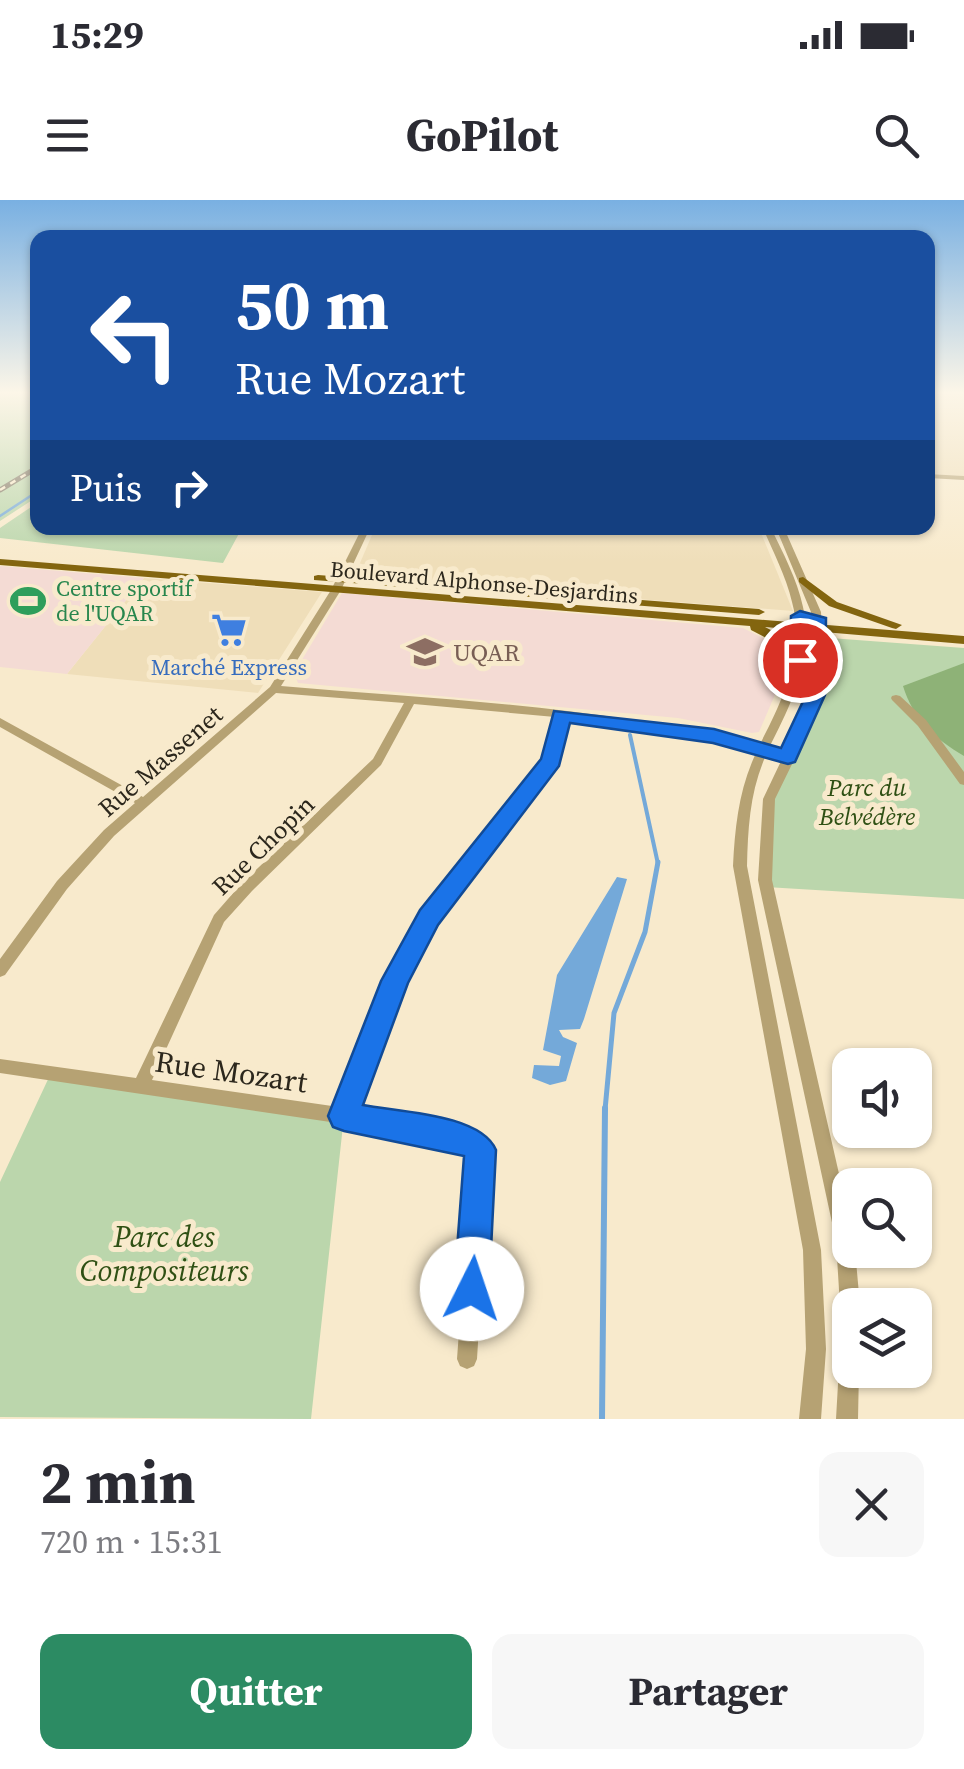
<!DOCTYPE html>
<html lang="fr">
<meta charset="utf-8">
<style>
:root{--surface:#fff;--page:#f7f7f7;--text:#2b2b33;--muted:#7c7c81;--accent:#2c8b63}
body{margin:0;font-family:"Source Serif 4",serif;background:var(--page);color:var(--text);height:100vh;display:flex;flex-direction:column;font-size:38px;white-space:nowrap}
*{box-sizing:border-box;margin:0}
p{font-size:32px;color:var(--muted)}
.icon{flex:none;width:55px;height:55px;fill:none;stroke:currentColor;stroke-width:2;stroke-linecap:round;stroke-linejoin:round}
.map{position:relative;height:1219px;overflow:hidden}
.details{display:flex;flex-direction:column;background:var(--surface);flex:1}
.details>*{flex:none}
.hud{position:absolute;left:30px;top:30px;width:905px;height:305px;border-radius:20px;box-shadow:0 2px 8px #0004;background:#1a4fa0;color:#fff;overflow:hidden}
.controls{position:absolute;left:832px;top:848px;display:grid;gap:20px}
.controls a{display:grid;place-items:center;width:100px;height:100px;border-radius:20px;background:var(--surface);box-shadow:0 2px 8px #0004;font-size:50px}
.pin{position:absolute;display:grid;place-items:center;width:85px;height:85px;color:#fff;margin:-42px;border:5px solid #fff;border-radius:50%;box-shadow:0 2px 10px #0007}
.me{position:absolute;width:110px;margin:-55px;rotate:4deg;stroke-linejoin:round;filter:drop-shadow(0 0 8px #0008)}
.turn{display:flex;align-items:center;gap:35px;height:210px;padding:0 40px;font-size:45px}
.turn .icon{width:130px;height:130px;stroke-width:2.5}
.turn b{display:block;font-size:70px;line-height:85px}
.then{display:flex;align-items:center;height:95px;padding:0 40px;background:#0003;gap:20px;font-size:38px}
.round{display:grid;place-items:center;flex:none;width:105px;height:105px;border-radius:20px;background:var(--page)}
.summary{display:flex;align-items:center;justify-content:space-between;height:170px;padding:0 40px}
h1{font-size:60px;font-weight:700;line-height:75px}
.primary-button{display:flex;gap:20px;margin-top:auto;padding:20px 40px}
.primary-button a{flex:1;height:115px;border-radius:20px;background:var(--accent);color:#fff;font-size:40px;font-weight:700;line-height:115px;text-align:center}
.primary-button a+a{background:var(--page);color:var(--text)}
.status{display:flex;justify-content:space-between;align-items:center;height:70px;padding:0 50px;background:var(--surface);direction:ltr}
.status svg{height:28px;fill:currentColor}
header{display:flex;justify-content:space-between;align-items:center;height:130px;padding:0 40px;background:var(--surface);font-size:45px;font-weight:700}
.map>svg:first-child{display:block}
.built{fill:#efdeb9}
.education{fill:#f4dbd4}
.green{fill:#bbd6ac}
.forest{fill:#8eb277}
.water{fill:#74a9d9}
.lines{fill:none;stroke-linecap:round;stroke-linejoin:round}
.stream-far3{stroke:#74a9d9;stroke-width:2.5}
.stream-far2{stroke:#74a9d9;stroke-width:4}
.stream-far1{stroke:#74a9d9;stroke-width:5}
.stream{stroke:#74a9d9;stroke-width:6}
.minor{fill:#b6a273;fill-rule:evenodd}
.major{fill:#83650f;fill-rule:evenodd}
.rail-casing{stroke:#7c7461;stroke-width:5}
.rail{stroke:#f8eacc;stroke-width:2.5;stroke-dasharray:6;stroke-linecap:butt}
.route{fill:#1a73e8;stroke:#114b97;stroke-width:2.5}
.labels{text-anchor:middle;stroke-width:10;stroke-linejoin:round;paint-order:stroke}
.far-street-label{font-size:22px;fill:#2c271c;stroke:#f8eacc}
.far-leisure-label{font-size:22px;fill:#27864d;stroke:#f8eacc;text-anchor:start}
.far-shop-label{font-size:22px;fill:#366cbe;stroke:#f8eacc}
.education-label{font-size:25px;fill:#785e54;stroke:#f8eacc;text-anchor:start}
.street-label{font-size:25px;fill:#2c271c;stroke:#f8eacc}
.park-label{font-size:25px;font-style:italic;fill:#2f5014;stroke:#f8eacc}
.near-street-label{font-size:30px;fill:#2c271c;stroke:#f8eacc}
.near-park-label{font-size:30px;font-style:italic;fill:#2f5014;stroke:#f8eacc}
</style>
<div class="status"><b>15:29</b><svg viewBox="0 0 49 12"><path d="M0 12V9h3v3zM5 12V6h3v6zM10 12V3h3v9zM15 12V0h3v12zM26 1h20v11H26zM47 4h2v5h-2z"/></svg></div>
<header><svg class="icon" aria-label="menu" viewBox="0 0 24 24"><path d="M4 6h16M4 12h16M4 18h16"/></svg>GoPilot<svg class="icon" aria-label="search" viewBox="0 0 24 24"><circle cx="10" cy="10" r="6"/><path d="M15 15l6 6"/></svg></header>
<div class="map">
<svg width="964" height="1219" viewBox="0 0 964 1219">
<rect width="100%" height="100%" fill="#f8eacc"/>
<!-- built -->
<path class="built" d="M928 193H964V276L928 274Z
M375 328H759L793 411 354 377Z
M144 378 322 392 258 493 67 474Z"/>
<!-- education -->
<path class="education" d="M0 366 144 378 67 474 0 467Z
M342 393 743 428 781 447 783 476 759 532 752 533 678 518 298 483 294 473Z"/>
<!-- green -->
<path class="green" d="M0 193H38L37 297 0 321Z
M37 303 38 328H242L223 363 0 338V328Z
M830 438 964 448V699L766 687V616L807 521 819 461H830Z
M51 873 344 916 311 1219 0 1217V982Z"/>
<!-- forest -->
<path class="forest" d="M964 463V556C935 539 913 519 903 486Z"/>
<!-- water -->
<path class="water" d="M617 677 627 679 584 819 580 829 559 830 563 837 577 843 566 881 550 885 532 878 534 865 559 866 561 856 543 850 557 775Z"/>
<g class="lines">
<!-- stream-far3 -->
<path class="stream-far3" d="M0 316 38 291"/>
<!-- stream-far2 -->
<path class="stream-far2" d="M630 535 658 664"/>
<!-- stream-far1 -->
<path class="stream-far1" d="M605 910 614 813 645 732 658 662"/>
<!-- stream -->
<path class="stream" d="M602 1219 605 908"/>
<!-- minor -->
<path class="minor" d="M928 274 964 276V280L928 278Z
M362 328H370L341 390 281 486C441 500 603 505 759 546 782 501 806 453 792 402 786 376 773 352 763 328H771C783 353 797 379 803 407 815 457 791 504 769 548L786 552 801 521 814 472 811 412 776 328H784L821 412 824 472 813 521 775 599 772 680 850 1022V1050H855L860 1105H850V1116L843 1113 840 1106 836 1041 758 680 763 599 782 559 766 555C750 591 748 627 747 666L821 1050 826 1149 821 1219H799L806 1149 803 1050 733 666C735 626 739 589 756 553L662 532 566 518 555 564 434 722 402 782 355 910 471 932C480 935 486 941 490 950L477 1159 474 1166 467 1169 460 1166 457 1159 472 953 467 948 344 924 0 873V859L136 878 214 715 242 683 373 559 404 503 276 493 114 636 67 689 5 775 0 777V759L57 681 104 630 135 603 0 527V518L143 597 270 487 331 390ZM414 504 555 517 545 560 424 714 388 781 339 907 152 880 224 722 252 691 381 565Z
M896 495 900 496 926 520 964 572V585L960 584 918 526 892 500 891 498 892 496Z
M850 1139V1170H859L858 1219H836L840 1149 843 1142Z"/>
<!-- major -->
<path class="major" d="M0 359 964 436V444L765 427 790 440 806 460 800 464 796 463 782 446 751 430 750 426 0 365Z
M318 375 759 409 765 412 759 415 314 380V376Z
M803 377 837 402 902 425 896 429 892 428 829 406 799 382V378Z"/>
<defs>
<path id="rail" d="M0 290 38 267"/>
</defs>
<!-- rail casing -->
<use href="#rail" class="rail-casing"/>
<!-- rail -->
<use href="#rail" class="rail"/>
</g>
<!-- sky -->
<linearGradient id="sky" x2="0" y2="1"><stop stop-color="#79b0e2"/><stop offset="0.53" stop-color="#fcf6e8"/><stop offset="1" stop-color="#fcf6e8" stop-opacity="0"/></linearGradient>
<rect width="964" height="363" fill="url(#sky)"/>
<!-- route -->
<path class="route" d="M800 411 826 418 825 495 795 562 788 564 713 543 570 523 559 566 438 725 408 783 363 905C400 912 481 914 496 950L489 1089 484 1102 472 1107 459 1102 454 1089 464 956 344 931 333 927 328 916 381 781 420 710 541 559 554 511 714 529 781 548 806 495 807 464 800 466 790 460 791 416Z"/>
<!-- icons -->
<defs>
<symbol id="stadium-bare" viewBox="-9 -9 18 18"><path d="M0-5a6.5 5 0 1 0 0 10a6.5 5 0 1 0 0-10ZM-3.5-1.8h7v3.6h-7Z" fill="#2e9e5b" stroke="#f8eacc" stroke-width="2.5" paint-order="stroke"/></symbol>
<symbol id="supermarket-bare" viewBox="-9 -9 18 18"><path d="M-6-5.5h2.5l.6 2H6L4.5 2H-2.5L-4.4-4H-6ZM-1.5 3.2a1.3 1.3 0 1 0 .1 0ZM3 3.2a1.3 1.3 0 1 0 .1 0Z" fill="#3f7fe0" stroke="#f8eacc" stroke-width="2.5" paint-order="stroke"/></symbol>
<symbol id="university-bare" viewBox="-9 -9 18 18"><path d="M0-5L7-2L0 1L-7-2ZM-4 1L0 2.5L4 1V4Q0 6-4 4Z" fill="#8d6e63" stroke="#f8eacc" stroke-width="2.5" paint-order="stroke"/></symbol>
</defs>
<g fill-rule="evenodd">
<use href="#stadium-bare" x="3" y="376" width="50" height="50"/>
<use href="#supermarket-bare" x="204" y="405" width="50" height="50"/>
<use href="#university-bare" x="400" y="427" width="50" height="50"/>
</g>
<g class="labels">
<!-- far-street labels -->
<g class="far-street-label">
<text transform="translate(484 382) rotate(5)" y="8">Boulevard Alphonse-Desjardins</text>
</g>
<!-- far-leisure labels -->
<g class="far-leisure-label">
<text x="56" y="396">Centre sportif<tspan x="56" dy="25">de l'UQAR</tspan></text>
</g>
<!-- far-shop labels -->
<g class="far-shop-label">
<text x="229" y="475">Marché Express</text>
</g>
<!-- education labels -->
<g class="education-label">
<text x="453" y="461">UQAR</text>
</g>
<!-- street labels -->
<g class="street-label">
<text transform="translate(160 561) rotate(-41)" y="9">Rue Massenet</text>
<text transform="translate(263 645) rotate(-44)" y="9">Rue Chopin</text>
</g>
<!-- park labels -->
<g class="park-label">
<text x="867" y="596">Parc du<tspan x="867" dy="29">Belvédère</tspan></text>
</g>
<!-- near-street labels -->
<g class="near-street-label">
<text transform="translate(231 872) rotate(8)" y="10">Rue Mozart</text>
</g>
<!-- near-park labels -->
<g class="near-park-label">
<text x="164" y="1047">Parc des<tspan x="164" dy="34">Compositeurs</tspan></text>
</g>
</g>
</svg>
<div class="controls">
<a><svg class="icon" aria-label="sound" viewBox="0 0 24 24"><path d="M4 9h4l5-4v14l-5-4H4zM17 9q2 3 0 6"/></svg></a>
<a><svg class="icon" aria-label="search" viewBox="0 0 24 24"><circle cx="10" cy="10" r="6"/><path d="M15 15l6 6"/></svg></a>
<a><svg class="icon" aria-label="layers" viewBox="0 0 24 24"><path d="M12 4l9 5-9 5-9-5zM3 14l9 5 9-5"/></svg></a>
</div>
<div class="pin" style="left:800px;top:460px;background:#d93025"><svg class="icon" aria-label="arrive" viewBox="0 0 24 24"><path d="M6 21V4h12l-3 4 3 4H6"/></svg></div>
<svg class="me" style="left:472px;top:1089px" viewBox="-20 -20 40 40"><circle r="19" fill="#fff"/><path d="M0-13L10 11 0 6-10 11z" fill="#1a73e8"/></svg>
<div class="hud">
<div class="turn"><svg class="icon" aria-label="left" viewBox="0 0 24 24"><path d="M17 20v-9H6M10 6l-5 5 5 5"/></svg><div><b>50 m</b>Rue Mozart</div></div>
<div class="then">Puis<svg class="icon" aria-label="right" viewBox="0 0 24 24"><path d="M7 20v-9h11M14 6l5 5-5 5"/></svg></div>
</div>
</div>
<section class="details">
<div class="summary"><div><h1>2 min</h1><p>720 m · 15:31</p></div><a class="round"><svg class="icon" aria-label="close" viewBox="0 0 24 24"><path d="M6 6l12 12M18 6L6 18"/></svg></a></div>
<div class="primary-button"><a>Quitter</a><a>Partager</a></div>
</section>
